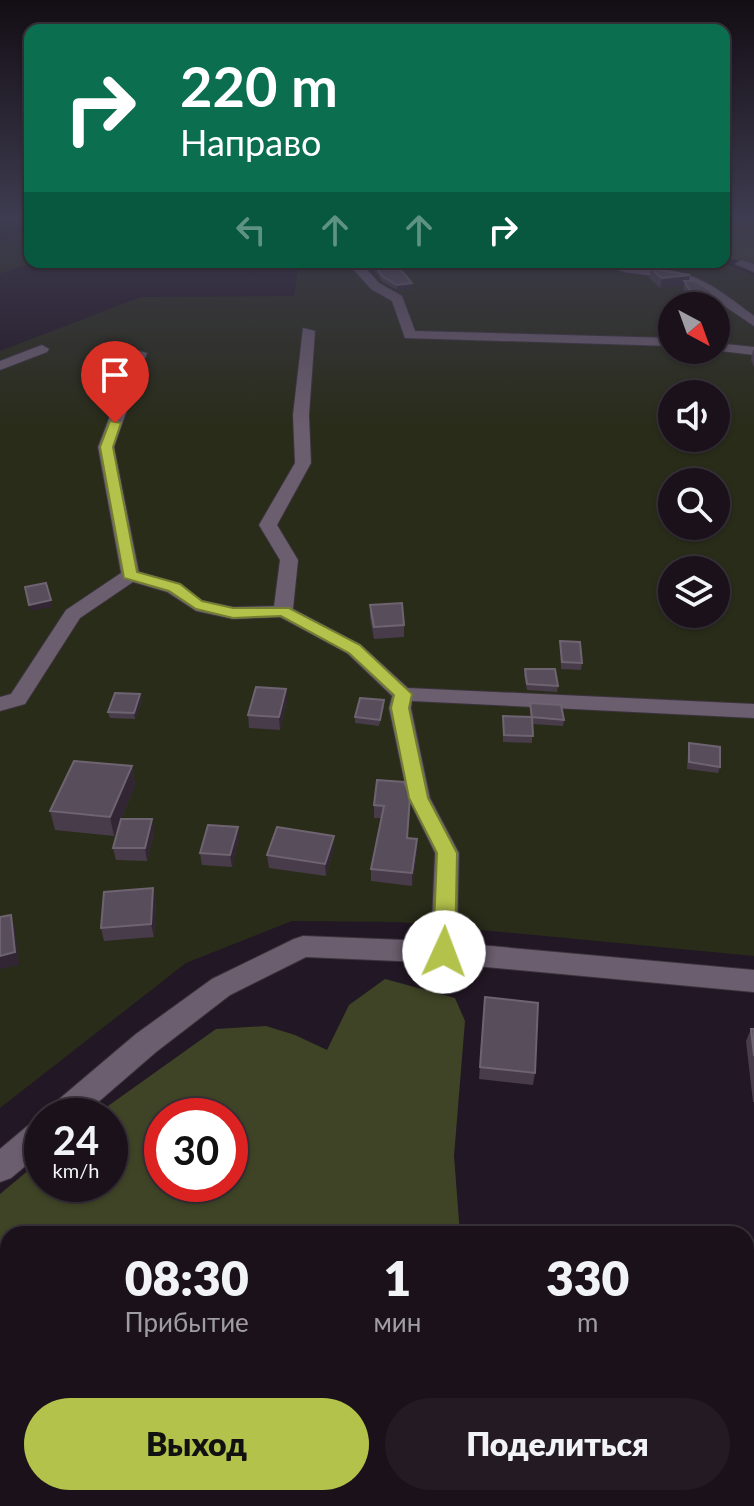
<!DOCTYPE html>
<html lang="ru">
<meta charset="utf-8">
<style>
:root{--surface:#1a111b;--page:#231a24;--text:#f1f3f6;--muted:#9f9da3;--line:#38313a;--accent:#b3c24b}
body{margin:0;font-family:Lato,sans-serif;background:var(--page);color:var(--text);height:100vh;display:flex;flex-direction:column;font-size:30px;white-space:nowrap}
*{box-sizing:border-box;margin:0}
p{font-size:26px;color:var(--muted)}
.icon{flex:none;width:44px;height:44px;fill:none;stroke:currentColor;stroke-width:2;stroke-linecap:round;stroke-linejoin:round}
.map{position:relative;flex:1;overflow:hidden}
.panel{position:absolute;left:0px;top:1226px;width:754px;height:280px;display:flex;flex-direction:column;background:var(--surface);border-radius:24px 24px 0 0;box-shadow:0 2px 6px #0004,0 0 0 2px var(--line)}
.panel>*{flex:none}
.banner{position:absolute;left:24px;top:24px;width:706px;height:244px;border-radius:16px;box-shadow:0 2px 6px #0004,0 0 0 2px var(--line);background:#0b6e4f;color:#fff;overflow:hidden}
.needle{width:52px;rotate:139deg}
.buttons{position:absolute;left:658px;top:292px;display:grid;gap:16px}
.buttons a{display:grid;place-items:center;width:72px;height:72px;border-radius:50%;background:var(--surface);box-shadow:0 2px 6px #0004,0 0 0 2px var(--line);font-size:40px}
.speed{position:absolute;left:24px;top:1098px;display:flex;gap:16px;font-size:40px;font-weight:700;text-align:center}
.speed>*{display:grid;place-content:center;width:104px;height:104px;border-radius:50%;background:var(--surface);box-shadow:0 2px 6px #0004,0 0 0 2px var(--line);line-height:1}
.speed small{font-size:20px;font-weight:400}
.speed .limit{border:12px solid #d22;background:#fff;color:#111}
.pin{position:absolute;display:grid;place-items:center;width:68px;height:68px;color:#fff;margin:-82px -34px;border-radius:50% 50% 50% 0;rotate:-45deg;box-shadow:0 0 8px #0007}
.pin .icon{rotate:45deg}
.me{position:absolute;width:88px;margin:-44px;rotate:2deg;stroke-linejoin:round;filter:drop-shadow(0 0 6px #0008)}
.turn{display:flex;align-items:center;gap:28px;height:168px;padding:0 24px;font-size:36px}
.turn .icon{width:104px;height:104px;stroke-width:2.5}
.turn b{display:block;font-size:56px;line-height:68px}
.lanes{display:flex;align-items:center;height:76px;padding:0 24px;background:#0003;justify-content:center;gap:40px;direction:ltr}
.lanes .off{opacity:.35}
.eta{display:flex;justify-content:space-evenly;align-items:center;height:136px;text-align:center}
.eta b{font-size:48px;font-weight:800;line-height:56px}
.action{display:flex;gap:16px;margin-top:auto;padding:16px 24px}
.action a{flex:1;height:92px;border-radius:48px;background:var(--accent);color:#111;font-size:32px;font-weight:800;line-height:92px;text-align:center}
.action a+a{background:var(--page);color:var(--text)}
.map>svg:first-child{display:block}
.green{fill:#292c19;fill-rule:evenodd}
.forest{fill:#3f4426;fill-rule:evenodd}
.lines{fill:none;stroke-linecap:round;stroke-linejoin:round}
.minor-casing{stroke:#3b333c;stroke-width:2}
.minor{fill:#6b5e6e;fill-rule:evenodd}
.wall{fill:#483c4a}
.shaded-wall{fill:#322634}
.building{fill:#584d5a;stroke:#6e6370;stroke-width:2}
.route{fill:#b3c24b;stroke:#747e31;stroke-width:2}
</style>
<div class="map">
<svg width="754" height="1506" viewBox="0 0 754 1506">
<rect width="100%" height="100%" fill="#221724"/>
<!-- green -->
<path class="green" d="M27 232 30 234V262H34L0 274V241Z
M299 262H721L754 275V956L398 922 292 921 186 963 0 1108V351L141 297 294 296ZM672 306H716V350H672ZM672 394H716V438H672ZM672 482H716V526H672ZM672 570H716V614H672Z"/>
<!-- forest -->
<path class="forest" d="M724 217H754V263L724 258Z
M385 979 455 998 465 1021 454 1156 460 1234H8V1444L0 1419V1194L42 1159V1184H110V1116H94L216 1029 266 1026 295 1035 327 1050 349 1005ZM162 1116H230V1184H162Z
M26 1498H533L537 1506H28Z"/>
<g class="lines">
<defs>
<path id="minor" d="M741 260 754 264V272L735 264Z
M347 262H360L379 283 402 296 415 331 672 338V346L405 338 392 301 371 289Z
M600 262C613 262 624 265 637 266 695 271 708 281 754 316V326L686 280 624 272Z
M303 328 315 331 309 415 311 463 277 525 298 560 293 609 361 645 408 688 754 704V718L412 701 411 708 430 798 459 853 457 943 754 970V992L444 963 306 957 230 995 156 1052 82 1116H46L51 1106 136 1034 212 979 294 939 303 936 431 941 435 853 408 798 389 708 392 696 347 653 280 617 233 619 196 611 167 592 133 582 80 618 25 704 0 711V697L11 694 66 610 121 573 98 447 135 350 147 353 114 447 139 572 181 584 202 601 233 607 274 606 280 560 259 525 295 463 293 415Z
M716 343 754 347V355L712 350H716Z
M42 345 49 349 47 352 0 370V361Z
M42 1119V1152L11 1178 0 1182V1149L31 1123Z"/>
</defs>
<!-- minor casing -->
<use href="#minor" class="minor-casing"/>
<!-- minor -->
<use href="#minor" class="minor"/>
</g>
<!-- wall -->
<path class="wall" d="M369 262H394L412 283V288L397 290 383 282Z
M631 262H662V266Z
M651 269 689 281 716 301 715 306H693L683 289 684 285 660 288 649 278Z
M753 350H754V367L751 360Z
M370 605 404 625V637L374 639 370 618Z
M560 641 582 663 581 670 561 669Z
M525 669 558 686 557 692 527 690 524 675Z
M140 694 142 700 135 719 110 718 108 712Z
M287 701 280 730 249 728 248 715Z
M530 703 564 720 563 726 532 724V743L503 742V716L530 717Z
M384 707 379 726 355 723V717Z
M689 743 720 767 718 773 687 769 688 750Z
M132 766 135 785 121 819 154 832 147 861 116 860 113 848 120 821 114 836 55 830 50 811Z
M374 805 410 809 407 838 417 839V852L412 886 371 881V869L382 818H374Z
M334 836V848L326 876 269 868 267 855Z
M239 839 232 867 202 865 200 853Z
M156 901 154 937 104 941 101 928Z
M485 997 535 1073 533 1085 479 1079Z
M751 1029H754V1102H753L746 1041Z"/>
<!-- shaded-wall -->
<path class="shaded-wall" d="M0 217H14L0 220Z
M690 275 688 285 684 281V285L660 288 662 278Z
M412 283V288L397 290V285Z
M51 600 52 607 31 611 29 605Z
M286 689 287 701 280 730 279 717Z
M140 694 142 700 135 719 134 713Z
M132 766 135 785 114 836 110 817Z
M152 819 154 832 147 861 145 848Z
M238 827 239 839 232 867 230 855Z
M334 836V848L326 876 325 864Z
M417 839V852L412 886V873Z
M153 888 156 901 154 937 151 924Z
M11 915 15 928 19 965 0 969V956Z"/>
<!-- building -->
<path class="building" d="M372 262H394L412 283 397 285 383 277Z
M651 269 690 275 662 278Z
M684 281H695L711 291 716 301H696Z
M46 583 51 600 29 605 25 587Z
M402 603 404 625 374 627 370 605Z
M560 641 580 642 582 663 562 662Z
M525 669H555L558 686 527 684Z
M256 687 286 689 279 717 248 715Z
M115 693 140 694 134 713 108 712Z
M360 698 384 700 380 720 355 717Z
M530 703 561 705 564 720 532 717Z
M503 716 532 717 533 736 504 735Z
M689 743 720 747V767L689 762Z
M74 761 132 766 110 817 50 811Z
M377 780 404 782 410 796 407 838 417 839 412 873 371 869 384 806 374 805Z
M121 819H152L145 848H113Z
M208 825 238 827 230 855 200 853Z
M277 827 334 836 325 864 267 855Z
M153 888 151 924 101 928 104 892Z
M11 915 15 952 0 956V917Z
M485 997 538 1003 535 1073 480 1067Z
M751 1029H754V1056Z"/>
<!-- sky -->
<linearGradient id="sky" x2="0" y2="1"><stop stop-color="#130d14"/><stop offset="0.51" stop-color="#3e3c50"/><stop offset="1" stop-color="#3e3c50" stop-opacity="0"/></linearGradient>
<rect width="754" height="428" fill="url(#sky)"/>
<!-- route -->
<path class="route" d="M110 421 121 423 113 447 137 572 180 584 202 601 233 608H289L360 645 412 694 409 708 428 798 457 853 455 952 452 958 444 961 436 958 433 952 437 853 409 798 391 708 394 695 349 653 281 616 233 618 196 609 169 591 124 578 100 447Z"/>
</svg>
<div class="buttons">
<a><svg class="needle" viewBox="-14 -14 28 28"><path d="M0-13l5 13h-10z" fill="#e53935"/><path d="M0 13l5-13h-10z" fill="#9f9da3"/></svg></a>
<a><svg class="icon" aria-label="sound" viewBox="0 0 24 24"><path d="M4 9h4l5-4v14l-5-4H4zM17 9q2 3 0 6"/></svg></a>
<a><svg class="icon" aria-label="search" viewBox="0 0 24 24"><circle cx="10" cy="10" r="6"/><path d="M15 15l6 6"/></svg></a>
<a><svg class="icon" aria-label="layers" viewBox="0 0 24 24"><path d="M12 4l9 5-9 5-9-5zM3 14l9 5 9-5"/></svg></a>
</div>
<div class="speed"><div>24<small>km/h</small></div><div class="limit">30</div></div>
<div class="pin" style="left:115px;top:423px;background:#d93025"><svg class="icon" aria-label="arrive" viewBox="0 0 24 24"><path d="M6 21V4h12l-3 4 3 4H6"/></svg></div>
<svg class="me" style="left:444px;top:952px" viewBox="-20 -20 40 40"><circle r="19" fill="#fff"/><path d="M0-13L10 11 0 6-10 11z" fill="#b3c24b"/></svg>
<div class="banner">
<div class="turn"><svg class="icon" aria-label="right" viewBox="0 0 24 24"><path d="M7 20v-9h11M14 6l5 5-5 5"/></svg><div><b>220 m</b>Направо</div></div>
<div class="lanes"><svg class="icon off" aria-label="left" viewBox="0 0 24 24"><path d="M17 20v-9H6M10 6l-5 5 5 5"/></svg><svg class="icon off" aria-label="ahead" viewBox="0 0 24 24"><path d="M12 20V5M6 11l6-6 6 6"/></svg><svg class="icon off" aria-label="ahead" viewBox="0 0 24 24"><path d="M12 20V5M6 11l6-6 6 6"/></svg><svg class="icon" aria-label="right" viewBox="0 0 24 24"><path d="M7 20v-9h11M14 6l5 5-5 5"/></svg></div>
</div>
<section class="panel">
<div class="eta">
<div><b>08:30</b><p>Прибытие</p></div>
<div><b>1</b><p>мин</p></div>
<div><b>330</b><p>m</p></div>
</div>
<div class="action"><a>Выход</a><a>Поделиться</a></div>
</section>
</div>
